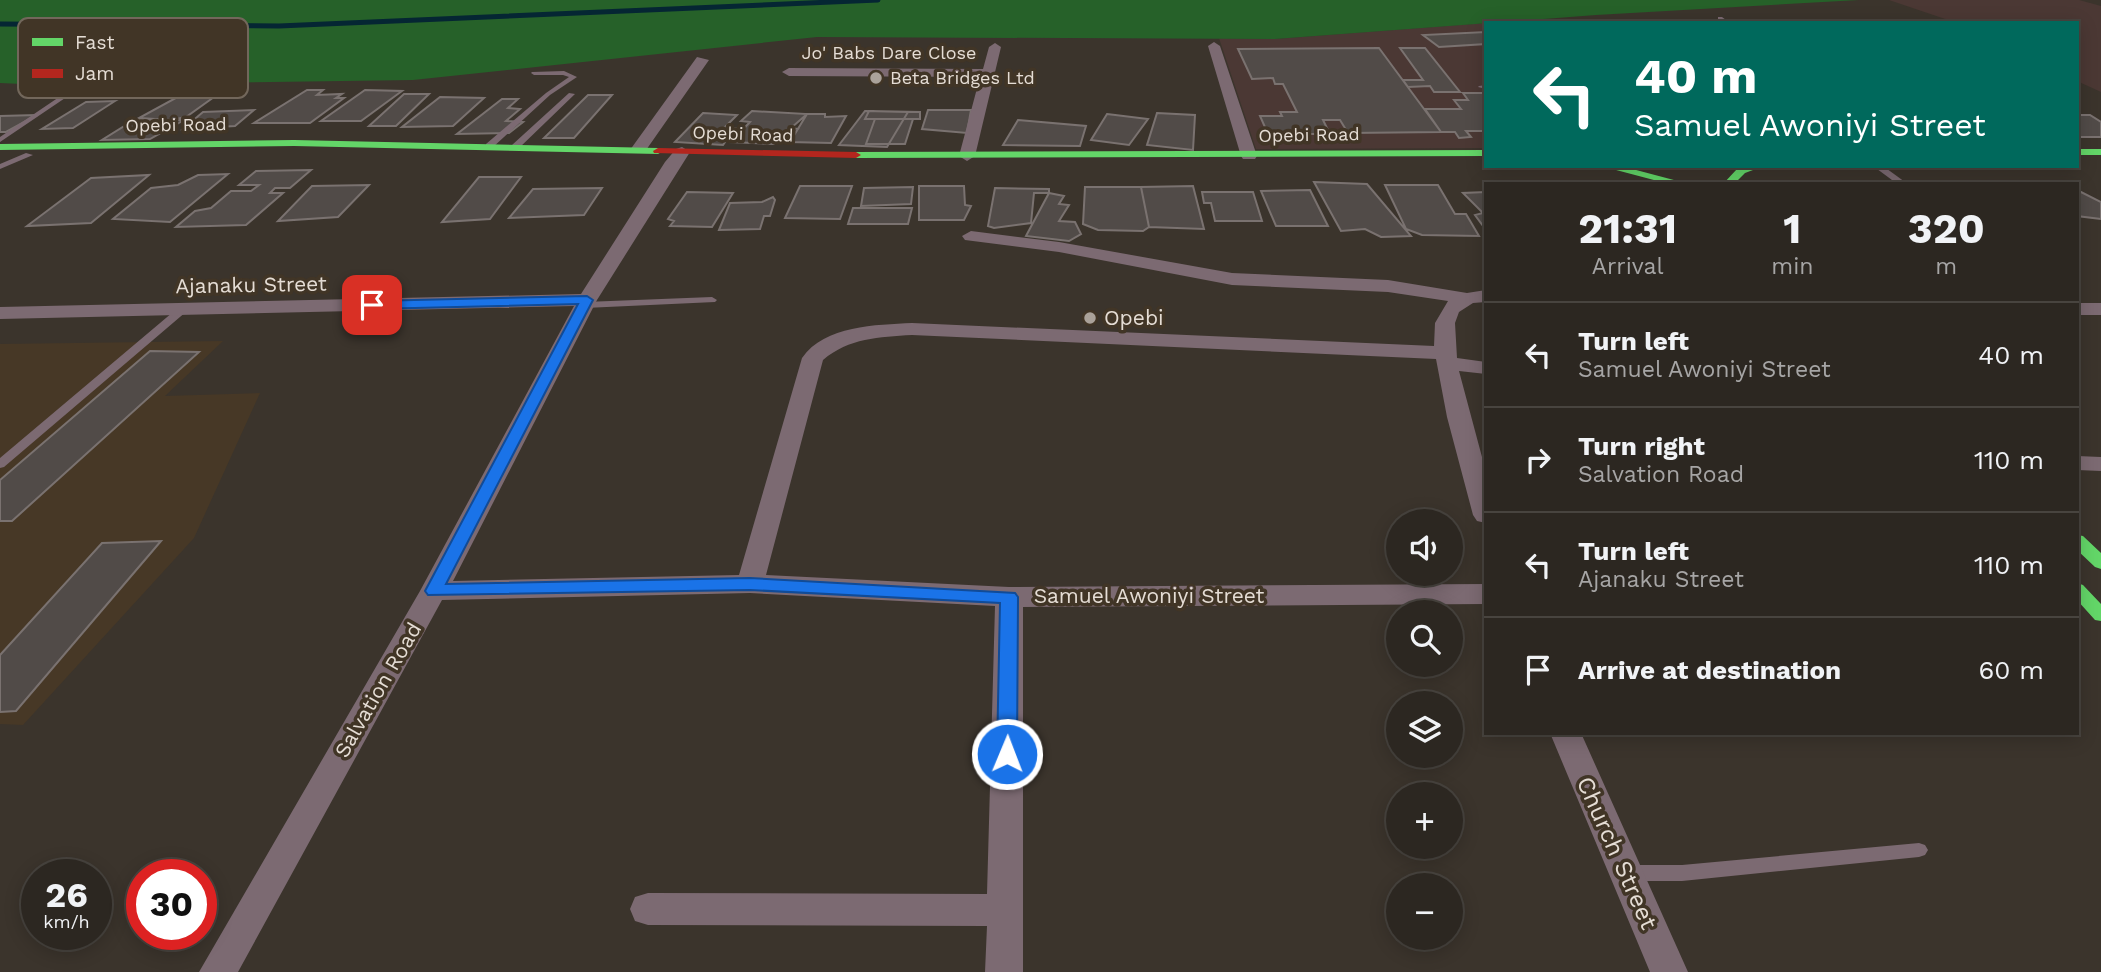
<!DOCTYPE html>
<meta charset="utf-8">
<style>
:root{--surface:#2c2721;--page:#38332e;--text:#f1f3f6;--muted:#a6a5a5;--line:#48443f}
body{margin:0;font-family:"Work Sans",sans-serif;background:var(--page);color:var(--text);height:100vh;display:flex;flex-direction:column;font-size:26px;white-space:nowrap}
*{box-sizing:border-box;margin:0}
p{font-size:23px;color:var(--muted)}
.icon{flex:none;width:38px;height:38px;fill:none;stroke:currentColor;stroke-width:2;stroke-linecap:round;stroke-linejoin:round}
.map{position:relative;flex:1;overflow:hidden}
.panel{position:absolute;left:1484px;top:182px;width:595px;height:553px;display:flex;flex-direction:column;background:var(--surface);border-radius:0px;box-shadow:0 4px 18px #0003,0 0 0 2px var(--line)}
.panel>*{flex:none}
.hud{position:absolute;left:1484px;top:21px;width:595px;height:147px;border-radius:0px;box-shadow:0 4px 18px #0003,0 0 0 2px var(--line);background:#00695c;color:#fff;overflow:hidden}
.fabs{position:absolute;left:1386px;top:509px;display:grid;gap:14px}
.fabs a{display:grid;place-items:center;width:77px;height:77px;border-radius:50%;background:var(--surface);box-shadow:0 4px 18px #0003,0 0 0 2px var(--line);font-size:35px}
.speed{position:absolute;left:21px;top:859px;display:flex;gap:14px;font-size:35px;font-weight:700;text-align:center}
.speed>*{display:grid;place-content:center;width:91px;height:91px;border-radius:50%;background:var(--surface);box-shadow:0 4px 18px #0003,0 0 0 2px var(--line);line-height:1}
.speed small{font-size:18px;font-weight:400}
.speed .limit{border:10px solid #d22;background:#fff;color:#111}
.pin{position:absolute;display:grid;place-items:center;width:60px;height:60px;color:#fff;margin:-30px;border-radius:14px;box-shadow:0 4px 10px #0006}
.me{position:absolute;width:77px;margin:-38px;rotate:1deg;stroke-linejoin:round;filter:drop-shadow(0 0 5px #0008)}
.turn{display:flex;align-items:center;gap:24px;height:147px;padding:0 35px;font-size:32px}
.turn .icon{width:91px;height:91px;stroke-width:2.5}
.turn b{display:block;font-size:49px;line-height:60px}
.eta{display:flex;justify-content:space-evenly;align-items:center;height:119px;text-align:center}
.eta b{font-size:42px;font-weight:700;line-height:49px}
ul{padding:0;list-style:none}
li{display:flex;align-items:center;gap:21px;height:105px;padding:0 35px;border-top:2px solid var(--line)}
li div{flex:1}
li b{display:block;font-size:26px}
li em{font-style:normal}
.map>svg:first-child{display:block}
.commercial{fill:#4b3834}
.built{fill:#473826}
.green{fill:#266129}
.lines{fill:none;stroke-linecap:round;stroke-linejoin:round}
.stream{stroke:#052633;stroke-width:5}
.building{fill:#514b48;stroke:#7a7270;stroke-width:2}
.lane{fill:#7c6a72;fill-rule:evenodd}
.street{fill:#7c6a72;fill-rule:evenodd}
.fast{fill:#63d668;fill-rule:evenodd}
.jam{fill:#b3261e;fill-rule:evenodd}
.route{fill:#1a73e8;stroke:#114b97;stroke-width:2}
.poi-dot{fill:#aaa29a;stroke:#413526;stroke-width:2.5}
.labels{text-anchor:middle;stroke-width:7;stroke-linejoin:round;paint-order:stroke}
.far-street-label{font-size:18px;fill:#e5ddd5;stroke:#413526}
.far-poi-label{font-size:18px;fill:#e5ddd5;stroke:#413526;text-anchor:start}
.street-label{font-size:21px;fill:#e5ddd5;stroke:#413526}
.poi-label{font-size:21px;fill:#e5ddd5;stroke:#413526;text-anchor:start}
.near-street-label{font-size:24px;fill:#e5ddd5;stroke:#413526}
.key{fill:#413526;stroke:#72675b;stroke-width:2}
.key-label{font-size:19px;fill:#e5ddd5}
</style>
<div class="map">
<svg width="2101" height="972" viewBox="0 0 2101 972">
<rect width="100%" height="100%" fill="#3b342c"/>
<!-- commercial -->
<path class="commercial" d="M1889 0H2079L2101 6V92L2077 81V23H1957Z
M1486 23V148L1256 149 1219 38 1275 39Z"/>
<!-- built -->
<path class="built" d="M223 341 165 396 260 393 194 538 23 725 0 724V344Z"/>
<!-- green -->
<path class="green" d="M0 0H1859L1596 15 1275 39 817 37 413 80 44 85 0 83Z"/>
<g class="lines">
<!-- stream -->
<path class="stream" d="M0 24 279 26 878 0"/>
</g>
<!-- building -->
<path class="building" d="M1486 32V44L1439 47 1423 35Z
M1379 48 1441 132 1348 133 1340 120H1323L1330 134H1268L1260 116H1282L1280 112H1297L1283 84H1275L1273 78 1252 79 1238 49Z
M1400 48H1425L1460 92H1434L1430 86 1408 87 1403 80H1423Z
M228 87 186 117 171 120 139 118 194 88Z
M307 90H323L317 95 342 94 336 98H344L310 123H254Z
M365 90 402 91 361 121H321Z
M1463 93H1486V131H1466L1471 137 1459 138 1455 132H1441L1425 109H1461L1454 100H1468Z
M404 94H429L396 126H369Z
M588 95H612L574 138H544Z
M440 97 484 98 453 126 402 127Z
M502 99H518L508 108 520 109 506 121 523 122 509 133 457 134Z
M115 101 73 128 42 129 86 102Z
M254 110 235 126 183 129 203 112Z
M928 110H971L967 133 922 129Z
M752 111 807 114 791 128 798 129 795 133 783 132 774 144 731 142 750 122 741 121Z
M865 111 908 112 887 147 839 145Z
M869 111 920 112V119H865Z
M703 113 737 115 725 127 735 128 723 145 675 142Z
M1157 113 1195 115 1193 150 1147 145Z
M807 114H825V117L846 116 831 143 790 142Z
M1107 114 1148 119 1129 145 1091 140Z
M37 115 6 132H0V116Z
M2077 115H2090L2101 122V137H2077Z
M875 119H913L905 144H866Z
M134 120H184L150 139 102 140Z
M1018 120 1086 126 1080 146 1003 145Z
M311 170 290 188H275L270 193H283L246 225 176 227 195 211 211 208 231 191H251L259 185H239L256 171Z
M228 174 170 222 113 219 151 188 178 185 198 175Z
M149 175 91 223 27 226 91 178Z
M479 177H521L490 219 442 222Z
M1314 182 1367 184 1411 236 1381 237 1365 229 1341 231Z
M369 185 338 217 278 221 312 186Z
M1385 185H1438L1455 214H1466L1479 236 1422 235 1406 229Z
M800 186H852L840 219 785 218Z
M919 186H964L965 205 971 206 964 220H919Z
M1193 186 1204 229 1149 227 1141 187Z
M913 187 911 204 861 206 864 188Z
M1085 187H1141L1149 227 1143 231 1098 230 1083 224Z
M602 188 584 215 509 218 533 189Z
M995 188 1049 189V193H1034L1031 223 994 228 988 226Z
M1310 190 1328 226H1276L1261 191Z
M2077 190 2101 202V219L2077 216Z
M687 192 733 193 712 227 670 226 674 221 668 219Z
M1202 192H1253L1262 221H1215L1211 203H1204Z
M1486 192V230L1475 215 1483 213 1463 193Z
M1049 193 1064 196 1059 204 1069 205 1059 221 1075 222 1081 234 1069 241 1026 236Z
M773 197 775 200 770 216H764L760 229 719 230 730 203 762 202Z
M853 208H912L908 224H848Z
M150 351 199 352 12 521H0V480Z
M161 541 16 711 0 712V655L102 543Z"/>
<g class="lines">
<!-- lane -->
<path class="lane" d="M1718 17H1722L1730 23H1723L1718 19Z
M1812 20 1818 22 1819 23H1809Z
M564 71 577 77 550 95 492 148H486V144L546 93 569 77 563 75H534L531 73 532 72Z
M1486 85V89L1478 87 1479 86Z
M68 91 74 92 0 142V137Z
M569 93 575 94 518 149H512V145Z
M26 153 33 155 0 169V164Z
M1873 166H1883L1905 182 1904 184H1846L1850 182 1892 180Z
M712 297 717 300 715 302 585 308 580 305 585 302Z
M183 306 188 309 187 311 4 467 0 468V458L179 307Z
M1919 843 1925 845 1928 850 1925 855 1919 857 1682 881H1627L1621 878 1618 873 1621 868 1627 865H1682Z"/>
<!-- street -->
<path class="street" d="M1214 42 1220 46 1257 156 1255 159H1243L1241 156 1208 46Z
M995 43 1001 47 975 156 967 161 959 156 980 77 789 76 782 72 789 68 983 69 989 47Z
M697 57 709 60 644 153H632L630 150Z
M682 147 690 152 597 300 453 581 739 575 802 358C825 325 876 325 912 323L1434 346 1435 323 1448 301 1388 292 1232 285 1059 252 965 240 962 236 971 231 1059 242 1232 273 1388 280 1467 293 1486 290V302L1473 303 1459 312 1455 323 1457 358 1486 362V374L1459 371 1486 472V523L1477 521 1473 515 1447 417 1436 359 912 335C879 337 849 338 823 360L766 575 1009 587 1486 584V604L1023 607V972H985L987 926 648 925 635 921 630 909 635 897 648 893 987 894 995 606 750 593 442 600 238 972H199L420 591 574 306 0 319V307L581 294 665 162 676 149Z
M2077 303H2101V315H2077Z
M2077 456 2101 457V471L2077 470Z
M1550 733H1581L1688 972H1650Z"/>
<!-- fast -->
<path class="fast" d="M294 140 658 148 663 151 658 154 294 146 0 150V144Z
M2077 149H2101V155H2077Z
M1486 150V156L856 158 851 155 856 152Z
M1601 166H1621L1689 184H1669Z
M1747 166 1761 167 1745 173 1734 184H1723L1737 169Z
M2077 535 2083 536 2101 553V569L2095 567 2077 550Z
M2077 583 2083 585 2101 604V621L2095 620 2077 600Z"/>
<!-- jam -->
<path class="jam" d="M658 148 856 152 861 155 856 158 654 153 653 151Z
M1582 166H1814L1809 169H1587Z"/>
</g>
<!-- route -->
<path class="route" d="M587 296 593 300 446 584 750 578 1015 593 1018 597 1017 754 1014 760H1000L997 754 1000 603 750 590 428 595 425 591 578 304 372 309 365 305 372 301Z"/>
<!-- markers -->
<g class="poi-dot">
<circle cx="876" cy="78" r="7"/>
<circle cx="1090" cy="318" r="7"/>
</g>
<g class="labels">
<!-- far-street labels -->
<g class="far-street-label">
<text x="889" y="59">Jo' Babs Dare Close</text>
<text transform="translate(176 125) rotate(-1)" y="6">Opebi Road</text>
<text transform="translate(743 134) rotate(2)" y="6">Opebi Road</text>
<text transform="translate(1309 135) rotate(-1)" y="6">Opebi Road</text>
</g>
<!-- far-poi labels -->
<g class="far-poi-label">
<text x="890" y="84">Beta Bridges Ltd</text>
</g>
<!-- street labels -->
<g class="street-label">
<text transform="translate(251 285) rotate(-1)" y="7">Ajanaku Street</text>
<text x="1149" y="603">Samuel Awoniyi Street</text>
<text transform="translate(378 690) rotate(-60)" y="7">Salvation Road</text>
</g>
<!-- poi labels -->
<g class="poi-label">
<text x="1104" y="325">Opebi</text>
</g>
<!-- near-street labels -->
<g class="near-street-label">
<text transform="translate(1617 853) rotate(66)" y="8">Church Street</text>
</g>
</g>
<!-- legend -->
<rect x="18" y="18" width="230" height="80" rx="10" class="key"/>
<rect x="32" y="38" width="31" height="8" fill="#63d668"/>
<rect x="32" y="69" width="31" height="9" fill="#b3261e"/>
<g class="key-label">
<text x="75" y="49">Fast</text>
<text x="75" y="80">Jam</text>
</g>
</svg>
<div class="fabs">
<a><svg class="icon" aria-label="sound" viewBox="0 0 24 24"><path d="M4 9h4l5-4v14l-5-4H4zM17 9q2 3 0 6"/></svg></a>
<a><svg class="icon" aria-label="search" viewBox="0 0 24 24"><circle cx="10" cy="10" r="6"/><path d="M15 15l6 6"/></svg></a>
<a><svg class="icon" aria-label="layers" viewBox="0 0 24 24"><path d="M12 4l9 5-9 5-9-5zM3 14l9 5 9-5"/></svg></a>
<a>+</a>
<a>−</a>
</div>
<div class="speed"><div>26<small>km/h</small></div><div class="limit">30</div></div>
<div class="pin" style="left:372px;top:305px;background:#d93025"><svg class="icon" aria-label="arrive" viewBox="0 0 24 24"><path d="M6 21V4h12l-3 4 3 4H6"/></svg></div>
<svg class="me" style="left:1007px;top:754px" viewBox="-20 -20 40 40"><circle r="17" fill="#1a73e8" stroke="#fff" stroke-width="3"/><path d="M0-11L8 9 0 5-8 9z" fill="#fff"/></svg>
<div class="hud">
<div class="turn"><svg class="icon" aria-label="left" viewBox="0 0 24 24"><path d="M17 20v-9H6M10 6l-5 5 5 5"/></svg><div><b>40 m</b>Samuel Awoniyi Street</div></div>
</div>
<section class="panel">
<div class="eta">
<div><b>21:31</b><p>Arrival</p></div>
<div><b>1</b><p>min</p></div>
<div><b>320</b><p>m</p></div>
</div>
<ul>
<li><svg class="icon" aria-label="left" viewBox="0 0 24 24"><path d="M17 20v-9H6M10 6l-5 5 5 5"/></svg><div><b>Turn left</b><p>Samuel Awoniyi Street</p></div><em>40 m</em></li>
<li><svg class="icon" aria-label="right" viewBox="0 0 24 24"><path d="M7 20v-9h11M14 6l5 5-5 5"/></svg><div><b>Turn right</b><p>Salvation Road</p></div><em>110 m</em></li>
<li><svg class="icon" aria-label="left" viewBox="0 0 24 24"><path d="M17 20v-9H6M10 6l-5 5 5 5"/></svg><div><b>Turn left</b><p>Ajanaku Street</p></div><em>110 m</em></li>
<li><svg class="icon" aria-label="arrive" viewBox="0 0 24 24"><path d="M6 21V4h12l-3 4 3 4H6"/></svg><div><b>Arrive at destination</b></div><em>60 m</em></li>
</ul>
</section>
</div>
